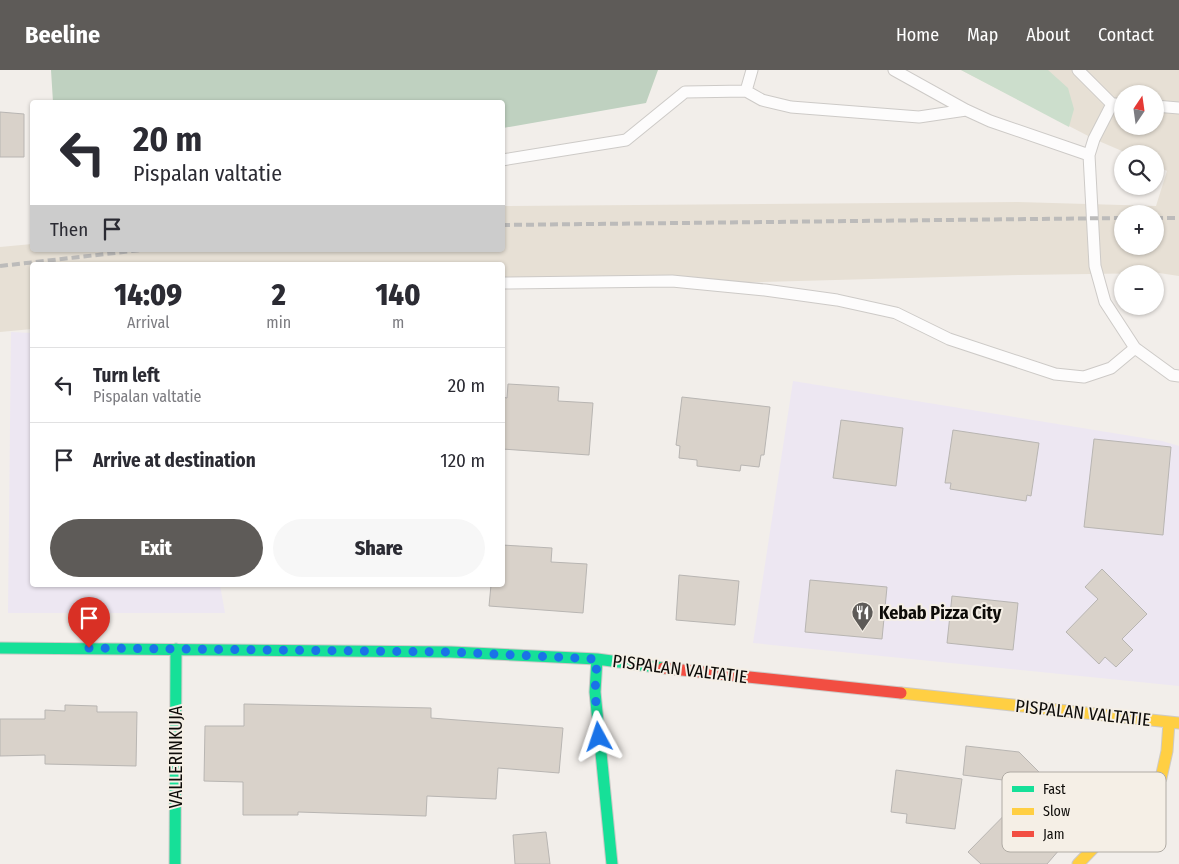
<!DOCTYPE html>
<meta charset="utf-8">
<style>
:root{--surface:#fff;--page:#f7f7f7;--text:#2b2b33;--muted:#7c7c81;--line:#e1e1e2;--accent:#5e5b58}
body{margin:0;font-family:"Fira Sans Condensed",sans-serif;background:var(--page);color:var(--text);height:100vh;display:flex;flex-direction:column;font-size:19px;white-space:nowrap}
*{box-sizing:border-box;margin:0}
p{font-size:16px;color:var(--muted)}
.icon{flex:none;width:28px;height:28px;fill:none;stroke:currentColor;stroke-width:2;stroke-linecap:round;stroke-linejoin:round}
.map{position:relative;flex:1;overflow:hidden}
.details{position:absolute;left:30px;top:192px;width:475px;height:325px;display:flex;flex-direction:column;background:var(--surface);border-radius:5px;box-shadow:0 1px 4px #0004}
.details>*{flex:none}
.guide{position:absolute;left:30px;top:30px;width:475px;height:152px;border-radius:5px;box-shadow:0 1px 4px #0004;background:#fff;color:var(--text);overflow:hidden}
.needle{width:32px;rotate:13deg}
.fabs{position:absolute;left:1114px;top:15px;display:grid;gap:10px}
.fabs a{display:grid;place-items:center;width:50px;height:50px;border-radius:50%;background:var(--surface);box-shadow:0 1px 4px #0004;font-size:25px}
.pin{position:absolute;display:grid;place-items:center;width:42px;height:42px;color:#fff;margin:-51px -21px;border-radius:50% 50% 50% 0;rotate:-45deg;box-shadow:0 0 5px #0007}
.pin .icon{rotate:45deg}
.me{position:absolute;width:55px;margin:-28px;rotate:355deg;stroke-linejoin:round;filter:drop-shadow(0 0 4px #0008)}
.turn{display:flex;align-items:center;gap:18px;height:105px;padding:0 20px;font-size:22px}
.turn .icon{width:65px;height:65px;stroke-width:2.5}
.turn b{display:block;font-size:35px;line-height:42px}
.then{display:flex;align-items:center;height:48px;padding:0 20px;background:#0003;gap:10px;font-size:19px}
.eta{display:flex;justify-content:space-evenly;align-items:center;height:85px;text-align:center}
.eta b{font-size:30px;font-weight:800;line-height:35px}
.primary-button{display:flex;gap:10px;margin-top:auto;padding:10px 20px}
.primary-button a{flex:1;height:58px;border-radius:30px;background:var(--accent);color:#fff;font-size:20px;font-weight:800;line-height:58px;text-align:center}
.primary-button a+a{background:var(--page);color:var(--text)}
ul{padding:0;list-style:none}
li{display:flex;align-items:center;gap:15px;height:75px;padding:0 20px;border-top:1px solid var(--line)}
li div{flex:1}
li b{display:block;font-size:19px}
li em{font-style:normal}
header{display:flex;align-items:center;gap:30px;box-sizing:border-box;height:70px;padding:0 25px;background:var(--accent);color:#fff}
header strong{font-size:24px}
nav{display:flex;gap:28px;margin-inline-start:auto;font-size:18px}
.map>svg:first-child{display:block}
.commercial{fill:#ede7f2}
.built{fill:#e7e0d5;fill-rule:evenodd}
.green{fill:#ccdecc}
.forest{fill:#bfd1c0}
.building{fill:#d9d2ca;stroke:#b8b5b2}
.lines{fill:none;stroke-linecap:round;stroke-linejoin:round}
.lane-casing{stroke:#cdcac7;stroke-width:13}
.fast-casing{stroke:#cdcac7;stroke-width:13}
.slow-casing{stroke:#cdcac7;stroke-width:13}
.jam-casing{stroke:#cdcac7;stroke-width:13}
.lane{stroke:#fdfcfc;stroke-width:11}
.fast{stroke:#16e098;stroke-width:11}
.slow{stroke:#ffcf43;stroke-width:11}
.jam{stroke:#f24e42;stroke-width:11}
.rail{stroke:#bcbbba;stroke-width:4;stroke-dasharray:8 4;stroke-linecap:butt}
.route{stroke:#1a73e8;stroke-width:9;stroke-dasharray:0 16.2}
.labels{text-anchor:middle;stroke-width:4;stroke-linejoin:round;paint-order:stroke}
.poi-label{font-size:18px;font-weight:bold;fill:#0e0c09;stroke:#f5efe6;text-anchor:start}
.street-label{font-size:18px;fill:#0e0c09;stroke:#f5efe6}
.key{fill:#f5efe6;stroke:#b0aba4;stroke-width:1}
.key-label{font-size:14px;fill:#0e0c09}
</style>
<header>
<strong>Beeline</strong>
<nav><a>Home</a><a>Map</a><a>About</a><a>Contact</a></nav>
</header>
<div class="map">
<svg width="1179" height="794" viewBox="0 0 1179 794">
<rect width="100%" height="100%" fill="#f2eeea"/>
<!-- commercial -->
<path class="commercial" d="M11 262 32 263V515H220L225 543H8Z
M793 311 1162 371 1179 376V616L753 573Z"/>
<!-- built -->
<path class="built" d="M961 0H1179V206L1159 203 1020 205 503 219 502 195H32V259L0 262V177L32 174V180H502L503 136 1018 132 1156 136 1167 101 1155 95V84H1129L1094 69ZM1122 24H1155V56H1122ZM1122 144H1155V176H1122Z"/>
<!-- green -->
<path class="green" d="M961 0H1048L1068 18 1074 39 1069 57Z"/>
<!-- forest -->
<path class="forest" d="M51 0H658L646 33 503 58 502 32H53Z"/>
<!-- building -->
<path class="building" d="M0 42 24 44V87H0Z
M508 314 559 317 558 331 593 333 589 385 502 379V327L507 328Z
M682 327 770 337 764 385H761L759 397 741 395 740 401 697 396V390L679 388 680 376 676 375Z
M841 350 903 358 896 416 833 408Z
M953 360 1039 373 1031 426 1027 425 1026 431 950 419 951 413H945Z
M1094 369 1171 377 1163 465 1084 457Z
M502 475 552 478 551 492 587 494 583 543 489 536 491 515H502Z
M1102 499 1147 544 1122 569 1133 580 1116 597 1105 587 1099 594 1066 562 1098 529 1085 517Z
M679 505 739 511 735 555 676 550Z
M810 510 887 517 882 569 805 562Z
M952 526 1018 533 1013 580 947 573Z
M244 634 431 638V648L563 658 559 703 498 698 496 729 427 726 426 746 298 742V745H243V712L204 711 205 656H244Z
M65 635 97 636V642H137L136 696 45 694V685L0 686V649H45V640L65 641Z
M966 676 1019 682 1086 749 1047 794H981L968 782 1035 714 963 705Z
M896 700 962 709 955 759 906 753 907 744 891 742Z
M546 762 550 794H515L513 765Z"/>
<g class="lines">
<defs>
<path id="lane" d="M752 0 746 21 762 30 791 37 919 47 966 40
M894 0 966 40 990 51 1089 85
M1078 0 1112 34H1122
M1112 34 1094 69 1089 85 1095 196 1105 232 1135 278 1172 305 1179 306
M1155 36 1179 38
M502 90 626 70 685 22 746 21
M502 213 672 211 765 220 837 230 896 243 949 269 1055 304 1084 307 1111 298 1135 278"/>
<path id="fast" d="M0 578 451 582 597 589 663 598
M597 589 595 622 612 794
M175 794 176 579"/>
<path id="slow" d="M901 623 1179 653
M1078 794 1161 708 1167 681 1169 652"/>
<path id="jam" d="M663 598 901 623"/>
</defs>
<!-- lane casing -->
<use href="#lane" class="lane-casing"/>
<!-- fast casing -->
<use href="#fast" class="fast-casing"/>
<!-- slow casing -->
<use href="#slow" class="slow-casing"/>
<!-- jam casing -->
<use href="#jam" class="jam-casing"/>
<!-- lane -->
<use href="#lane" class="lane"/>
<!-- fast -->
<use href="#fast" class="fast"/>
<!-- slow -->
<use href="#slow" class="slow"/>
<!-- jam -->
<use href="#jam" class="jam"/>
<!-- rail -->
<path class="rail" d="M1155 148H1179
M502 155 1122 148
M0 196 141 180"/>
</g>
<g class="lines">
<!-- route -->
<path class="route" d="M89 578 451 582 597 589 595 622 599 667"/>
</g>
<!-- icons -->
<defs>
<symbol id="restaurant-pin" viewBox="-11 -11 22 30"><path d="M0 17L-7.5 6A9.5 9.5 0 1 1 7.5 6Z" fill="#5e5b58" stroke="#f5efe6"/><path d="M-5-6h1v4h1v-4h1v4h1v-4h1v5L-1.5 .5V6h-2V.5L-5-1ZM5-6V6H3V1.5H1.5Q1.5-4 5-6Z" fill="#fff"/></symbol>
</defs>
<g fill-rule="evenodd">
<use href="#restaurant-pin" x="850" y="530" width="25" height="34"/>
</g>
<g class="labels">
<!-- poi labels -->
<g class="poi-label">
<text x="879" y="549">Kebab Pizza City</text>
</g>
<!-- street labels -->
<g class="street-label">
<text transform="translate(680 599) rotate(7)" y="6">PISPALAN VALTATIE</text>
<text transform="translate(1083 643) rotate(6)" y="6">PISPALAN VALTATIE</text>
<text transform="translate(176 687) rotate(-90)" y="6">VALLERINKUJA</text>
</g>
</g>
<!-- legend -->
<rect x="1002" y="702" width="164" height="80" rx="8" class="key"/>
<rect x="1012" y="716" width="22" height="6" fill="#16e098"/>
<rect x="1012" y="738" width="22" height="7" fill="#ffcf43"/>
<rect x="1012" y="761" width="22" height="6" fill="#f24e42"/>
<g class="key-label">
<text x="1043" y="724">Fast</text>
<text x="1043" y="746">Slow</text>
<text x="1043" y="769">Jam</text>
</g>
</svg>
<div class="fabs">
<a><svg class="needle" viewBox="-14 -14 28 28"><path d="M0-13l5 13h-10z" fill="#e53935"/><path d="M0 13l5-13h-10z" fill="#7c7c81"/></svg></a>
<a><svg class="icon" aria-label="search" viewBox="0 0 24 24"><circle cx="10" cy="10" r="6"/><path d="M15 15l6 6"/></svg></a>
<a>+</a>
<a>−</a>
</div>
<div class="pin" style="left:89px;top:578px;background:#d93025"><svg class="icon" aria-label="arrive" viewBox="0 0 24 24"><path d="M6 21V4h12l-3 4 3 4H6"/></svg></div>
<svg class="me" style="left:599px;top:667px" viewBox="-20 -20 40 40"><path d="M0-17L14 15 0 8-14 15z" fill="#1a73e8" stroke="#fff" stroke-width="4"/></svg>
<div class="guide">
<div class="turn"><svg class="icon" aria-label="left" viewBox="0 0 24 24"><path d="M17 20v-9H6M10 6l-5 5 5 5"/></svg><div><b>20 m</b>Pispalan valtatie</div></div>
<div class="then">Then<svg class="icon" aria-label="arrive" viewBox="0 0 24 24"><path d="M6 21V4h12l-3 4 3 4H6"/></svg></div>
</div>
<section class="details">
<div class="eta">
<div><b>14:09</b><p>Arrival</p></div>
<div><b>2</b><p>min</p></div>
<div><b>140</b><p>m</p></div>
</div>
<ul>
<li><svg class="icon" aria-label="left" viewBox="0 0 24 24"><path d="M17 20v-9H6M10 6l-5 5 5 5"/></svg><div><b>Turn left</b><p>Pispalan valtatie</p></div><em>20 m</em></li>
<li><svg class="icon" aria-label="arrive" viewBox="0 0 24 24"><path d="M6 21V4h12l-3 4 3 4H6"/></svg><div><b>Arrive at destination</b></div><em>120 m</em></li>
</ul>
<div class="primary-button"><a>Exit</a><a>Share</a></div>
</section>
</div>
